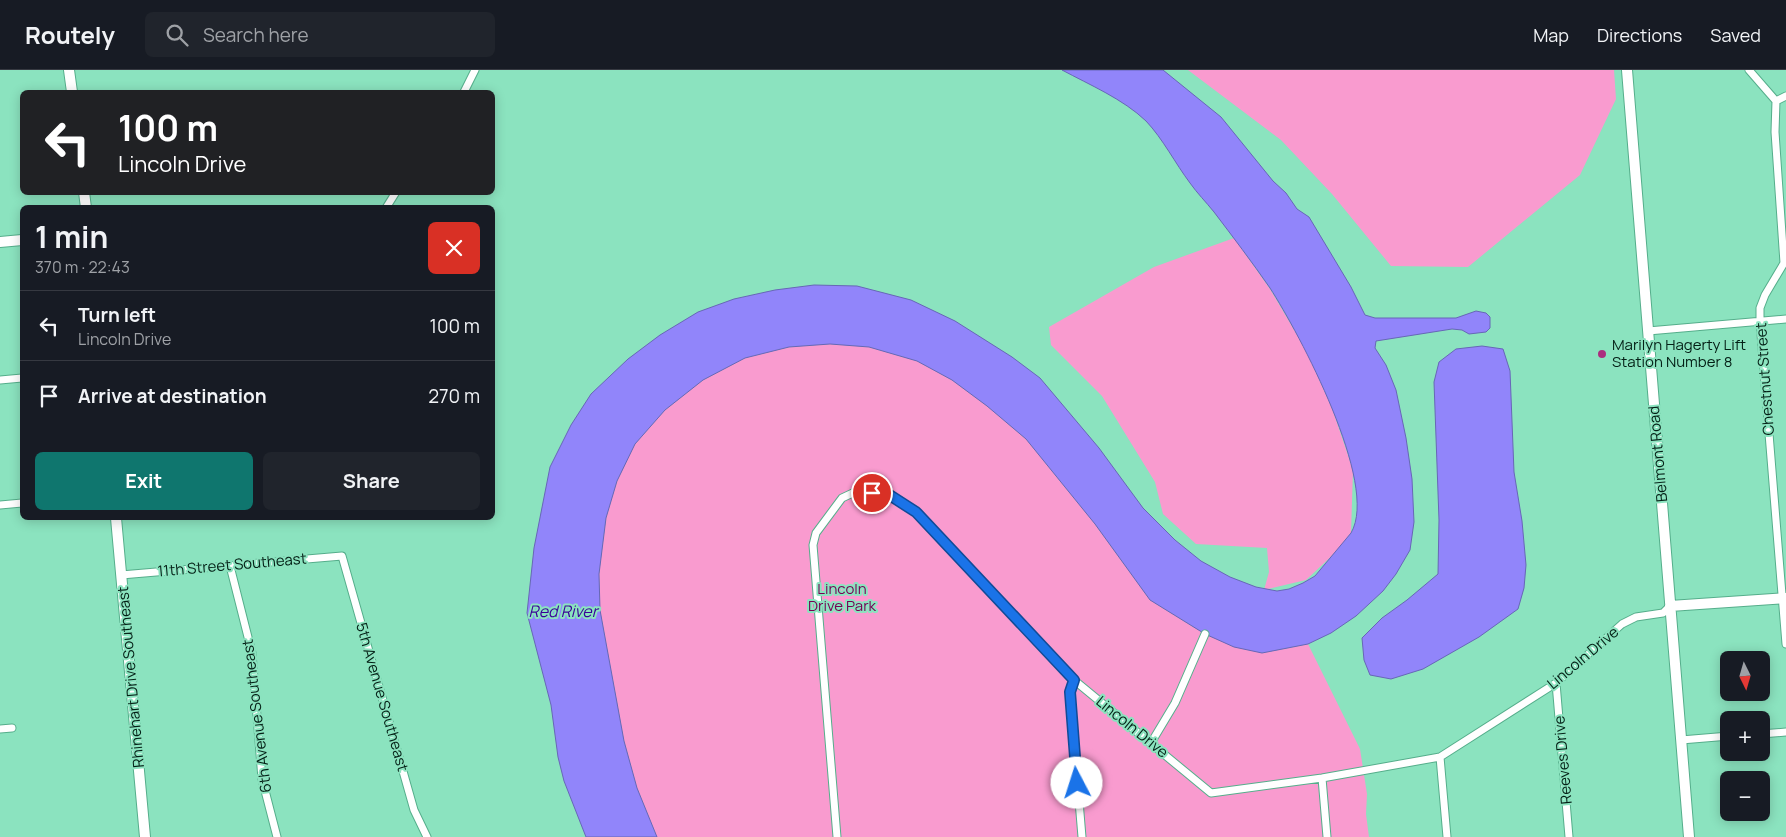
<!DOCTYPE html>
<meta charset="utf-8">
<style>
:root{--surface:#171b24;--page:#20242c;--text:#f1f3f6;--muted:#9ea1a6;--line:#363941;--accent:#0f766e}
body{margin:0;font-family:Manrope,sans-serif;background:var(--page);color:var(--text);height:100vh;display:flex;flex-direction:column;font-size:19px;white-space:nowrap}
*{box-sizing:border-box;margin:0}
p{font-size:16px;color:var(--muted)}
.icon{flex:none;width:28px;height:28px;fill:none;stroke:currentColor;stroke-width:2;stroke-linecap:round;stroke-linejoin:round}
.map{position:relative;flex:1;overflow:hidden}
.drawer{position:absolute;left:20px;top:135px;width:475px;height:315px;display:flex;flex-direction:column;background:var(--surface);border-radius:8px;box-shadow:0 2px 12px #0003}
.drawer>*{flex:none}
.top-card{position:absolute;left:20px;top:20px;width:475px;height:105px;border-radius:8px;box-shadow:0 2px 12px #0003;background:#202124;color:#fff;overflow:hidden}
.needle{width:32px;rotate:175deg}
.controls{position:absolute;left:1720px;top:581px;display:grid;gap:10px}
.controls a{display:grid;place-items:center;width:50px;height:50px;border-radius:8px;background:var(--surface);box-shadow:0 2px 12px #0003;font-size:25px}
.pin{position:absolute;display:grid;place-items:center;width:42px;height:42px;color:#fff;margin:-21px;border:2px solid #fff;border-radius:50%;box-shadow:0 1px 5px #0007}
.me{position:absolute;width:55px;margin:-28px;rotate:355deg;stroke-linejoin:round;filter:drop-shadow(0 0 4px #0008)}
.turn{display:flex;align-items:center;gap:18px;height:105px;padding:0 15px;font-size:22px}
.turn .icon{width:65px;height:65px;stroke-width:2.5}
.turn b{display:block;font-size:35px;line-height:42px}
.round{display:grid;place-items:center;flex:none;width:52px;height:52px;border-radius:8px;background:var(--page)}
.overview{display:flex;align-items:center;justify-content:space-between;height:85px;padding:0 15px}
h1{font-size:30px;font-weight:700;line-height:38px}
.cta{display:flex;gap:10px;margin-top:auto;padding:10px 15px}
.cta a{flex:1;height:58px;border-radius:8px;background:var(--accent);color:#fff;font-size:20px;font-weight:700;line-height:58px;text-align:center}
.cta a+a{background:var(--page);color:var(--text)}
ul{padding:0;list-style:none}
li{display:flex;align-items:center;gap:15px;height:70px;padding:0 15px;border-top:1px solid var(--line)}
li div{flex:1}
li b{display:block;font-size:19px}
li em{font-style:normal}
header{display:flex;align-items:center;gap:30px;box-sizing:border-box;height:70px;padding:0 25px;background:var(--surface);border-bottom:1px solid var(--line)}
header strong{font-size:24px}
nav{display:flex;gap:28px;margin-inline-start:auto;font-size:18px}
.search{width:350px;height:45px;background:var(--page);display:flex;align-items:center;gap:12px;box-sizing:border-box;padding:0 18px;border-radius:8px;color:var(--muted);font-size:19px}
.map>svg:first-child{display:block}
.green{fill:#f99bcf}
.water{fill:#9185fa;stroke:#6767b6}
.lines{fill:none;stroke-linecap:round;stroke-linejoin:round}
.street-casing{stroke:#55ae8b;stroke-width:9}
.secondary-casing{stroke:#55ae8b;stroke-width:12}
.street{stroke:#fff;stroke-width:7}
.secondary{stroke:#fff;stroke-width:10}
.route-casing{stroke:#114b97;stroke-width:12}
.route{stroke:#1a73e8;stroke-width:9}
.poi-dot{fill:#ab2e7e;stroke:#8be3bf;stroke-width:2}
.labels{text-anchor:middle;stroke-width:4;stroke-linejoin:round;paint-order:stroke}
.poi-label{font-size:15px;fill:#042016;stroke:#8be3bf;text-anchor:start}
.street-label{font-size:15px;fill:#042016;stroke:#8be3bf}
.park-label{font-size:15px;fill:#760153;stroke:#8be3bf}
.water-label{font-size:16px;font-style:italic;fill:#3a0098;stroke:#8be3bf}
</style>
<header>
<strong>Routely</strong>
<div class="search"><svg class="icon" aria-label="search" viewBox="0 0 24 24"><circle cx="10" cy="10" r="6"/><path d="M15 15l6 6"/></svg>Search here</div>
<nav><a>Map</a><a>Directions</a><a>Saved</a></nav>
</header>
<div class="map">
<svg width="1786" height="767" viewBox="0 0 1786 767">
<rect width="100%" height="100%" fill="#8be3bf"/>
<!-- green -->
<path class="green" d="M1188 0H1614L1616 29 1580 105 1468 197 1391 196 1332 124 1281 70Z
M1234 168 1270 219 1306 280 1332 338 1353 400 1351 463 1338 480 1306 510 1264 520 1269 502 1267 478 1196 474 1163 444 1155 412 1102 326 1051 275 1049 257 1154 197Z
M830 274 869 277 917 291 952 310 987 336 1026 369 1095 454 1150 530 1205 564 1262 583 1308 574 1360 679 1367 724 1366 744 1369 767H657L637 718 624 671 600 540 599 504 606 448 617 411 635 374 665 340 703 310 745 288 789 277Z"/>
<!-- water -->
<path class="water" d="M1062 0H1163L1221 47 1273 111 1286 123 1297 139 1309 147 1351 217 1365 245 1375 248H1456L1476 241 1486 243 1490 247V258L1486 262 1469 264 1462 260 1452 259 1376 271 1375 278 1386 295 1396 320 1406 368 1412 409 1414 452 1410 480 1396 504 1383 521 1356 546 1331 563 1308 574 1262 583 1234 577 1205 564 1150 530 1095 454 1026 369 987 336 952 310 917 291 869 277 830 274 789 277 745 288 703 310 665 340 635 374 617 411 606 448 599 504 600 540 624 671 637 718 657 767H586L564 711 558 687 551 635 527 543 534 478 550 397 571 355 591 324 628 289 660 265 698 242 734 229 775 220 814 215 857 216 911 230 955 251 1012 287 1040 308 1099 378 1143 438 1175 470 1201 491 1230 507 1256 517 1277 521 1289 519 1303 513 1315 506 1351 463C1380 414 1299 263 1270 218 1252 192 1233 167 1214 142 1206 132 1197 123 1190 113 1175 93 1163 69 1146 51 1123 29 1090 15 1062 0Z
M1482 276 1503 279 1510 301 1514 402 1522 451 1526 495 1524 518 1518 539 1479 567 1423 599 1391 609 1370 605 1364 590 1362 568 1382 548 1407 530 1438 504 1439 450 1434 312 1439 292 1456 279Z"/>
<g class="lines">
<defs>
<path id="street" d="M1749 0 1776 31 1775 62 1784 193 1765 225 1760 238V252L1786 574
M464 22 475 0
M1776 31 1786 26
M386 138 396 122
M1648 261 1786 249
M0 310 22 308
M0 435 22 433
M230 496 252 583 262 709 277 767
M121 505 342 486 414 740 427 767
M1074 610 1070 622 1082 767
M1556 613 1569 767
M0 659 12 658
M1761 664 1786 662
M1681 670 1729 666
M1151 673 1175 633 1205 564
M1440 687 1447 767
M1322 708 1327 767
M837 767 813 475 816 463 842 428 857 421 888 424 916 442 1074 610 1211 723 1322 708 1440 687 1556 613 1622 554 1636 547 1663 543 1670 536"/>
<path id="secondary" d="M69 0 72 22
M1627 0 1689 767
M84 122 86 138
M0 172 22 170
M116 448 145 767
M1670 536 1786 528"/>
</defs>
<!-- street casing -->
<use href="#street" class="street-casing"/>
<!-- secondary casing -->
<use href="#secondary" class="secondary-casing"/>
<!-- street -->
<use href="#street" class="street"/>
<!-- secondary -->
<use href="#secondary" class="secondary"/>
</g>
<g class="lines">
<defs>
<path id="route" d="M872 423 888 424 916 442 1074 610 1070 622 1077 713"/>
</defs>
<!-- route casing -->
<use href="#route" class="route-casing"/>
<!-- route -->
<use href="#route" class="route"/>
</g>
<!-- markers -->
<circle class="poi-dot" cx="1602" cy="284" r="5"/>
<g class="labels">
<!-- poi labels -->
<g class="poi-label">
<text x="1612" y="280">Marilyn Hagerty Lift<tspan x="1612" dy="17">Station Number 8</tspan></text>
</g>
<!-- street labels -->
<g class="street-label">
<text transform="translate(1765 309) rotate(-94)" y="5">Chestnut Street</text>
<text transform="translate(1658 384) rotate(-95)" y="5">Belmont Road</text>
<text transform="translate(232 495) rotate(-5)" y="5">11th Street Southeast</text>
<text transform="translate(1583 588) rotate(-40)" y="5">Lincoln Drive</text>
<text transform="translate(131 607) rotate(-95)" y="5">Rhinehart Drive Southeast</text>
<text transform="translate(382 627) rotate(74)" y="5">5th Avenue Southeast</text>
<text transform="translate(257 646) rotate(-97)" y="5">6th Avenue Southeast</text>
<text transform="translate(1132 657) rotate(39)" y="5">Lincoln Drive</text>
<text transform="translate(1563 690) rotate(-95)" y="5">Reeves Drive</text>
</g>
<!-- park labels -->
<g class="park-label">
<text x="842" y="524">Lincoln<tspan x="842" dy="17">Drive Park</tspan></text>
</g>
<!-- water labels -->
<g class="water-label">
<text x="563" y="547">Red River</text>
</g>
</g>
</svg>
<div class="controls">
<a><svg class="needle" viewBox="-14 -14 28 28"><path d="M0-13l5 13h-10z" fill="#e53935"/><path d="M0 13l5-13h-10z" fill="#9ea1a6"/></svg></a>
<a>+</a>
<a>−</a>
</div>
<div class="pin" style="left:872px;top:423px;background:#d93025"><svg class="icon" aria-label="arrive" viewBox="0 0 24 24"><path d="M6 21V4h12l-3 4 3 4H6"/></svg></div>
<svg class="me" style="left:1077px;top:713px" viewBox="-20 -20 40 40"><circle r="19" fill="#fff"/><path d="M0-13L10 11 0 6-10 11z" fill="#1a73e8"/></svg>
<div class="top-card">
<div class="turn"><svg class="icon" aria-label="left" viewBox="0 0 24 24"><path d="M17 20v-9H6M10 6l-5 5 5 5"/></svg><div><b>100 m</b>Lincoln Drive</div></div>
</div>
<section class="drawer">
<div class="overview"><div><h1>1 min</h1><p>370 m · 22:43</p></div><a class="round" style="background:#d93025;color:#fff"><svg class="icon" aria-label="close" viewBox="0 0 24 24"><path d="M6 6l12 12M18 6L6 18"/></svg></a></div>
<ul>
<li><svg class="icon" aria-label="left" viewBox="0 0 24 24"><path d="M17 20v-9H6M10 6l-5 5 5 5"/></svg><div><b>Turn left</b><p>Lincoln Drive</p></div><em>100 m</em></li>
<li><svg class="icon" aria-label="arrive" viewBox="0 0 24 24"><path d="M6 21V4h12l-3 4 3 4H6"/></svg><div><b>Arrive at destination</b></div><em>270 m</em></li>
</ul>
<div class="cta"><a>Exit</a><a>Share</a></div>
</section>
</div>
